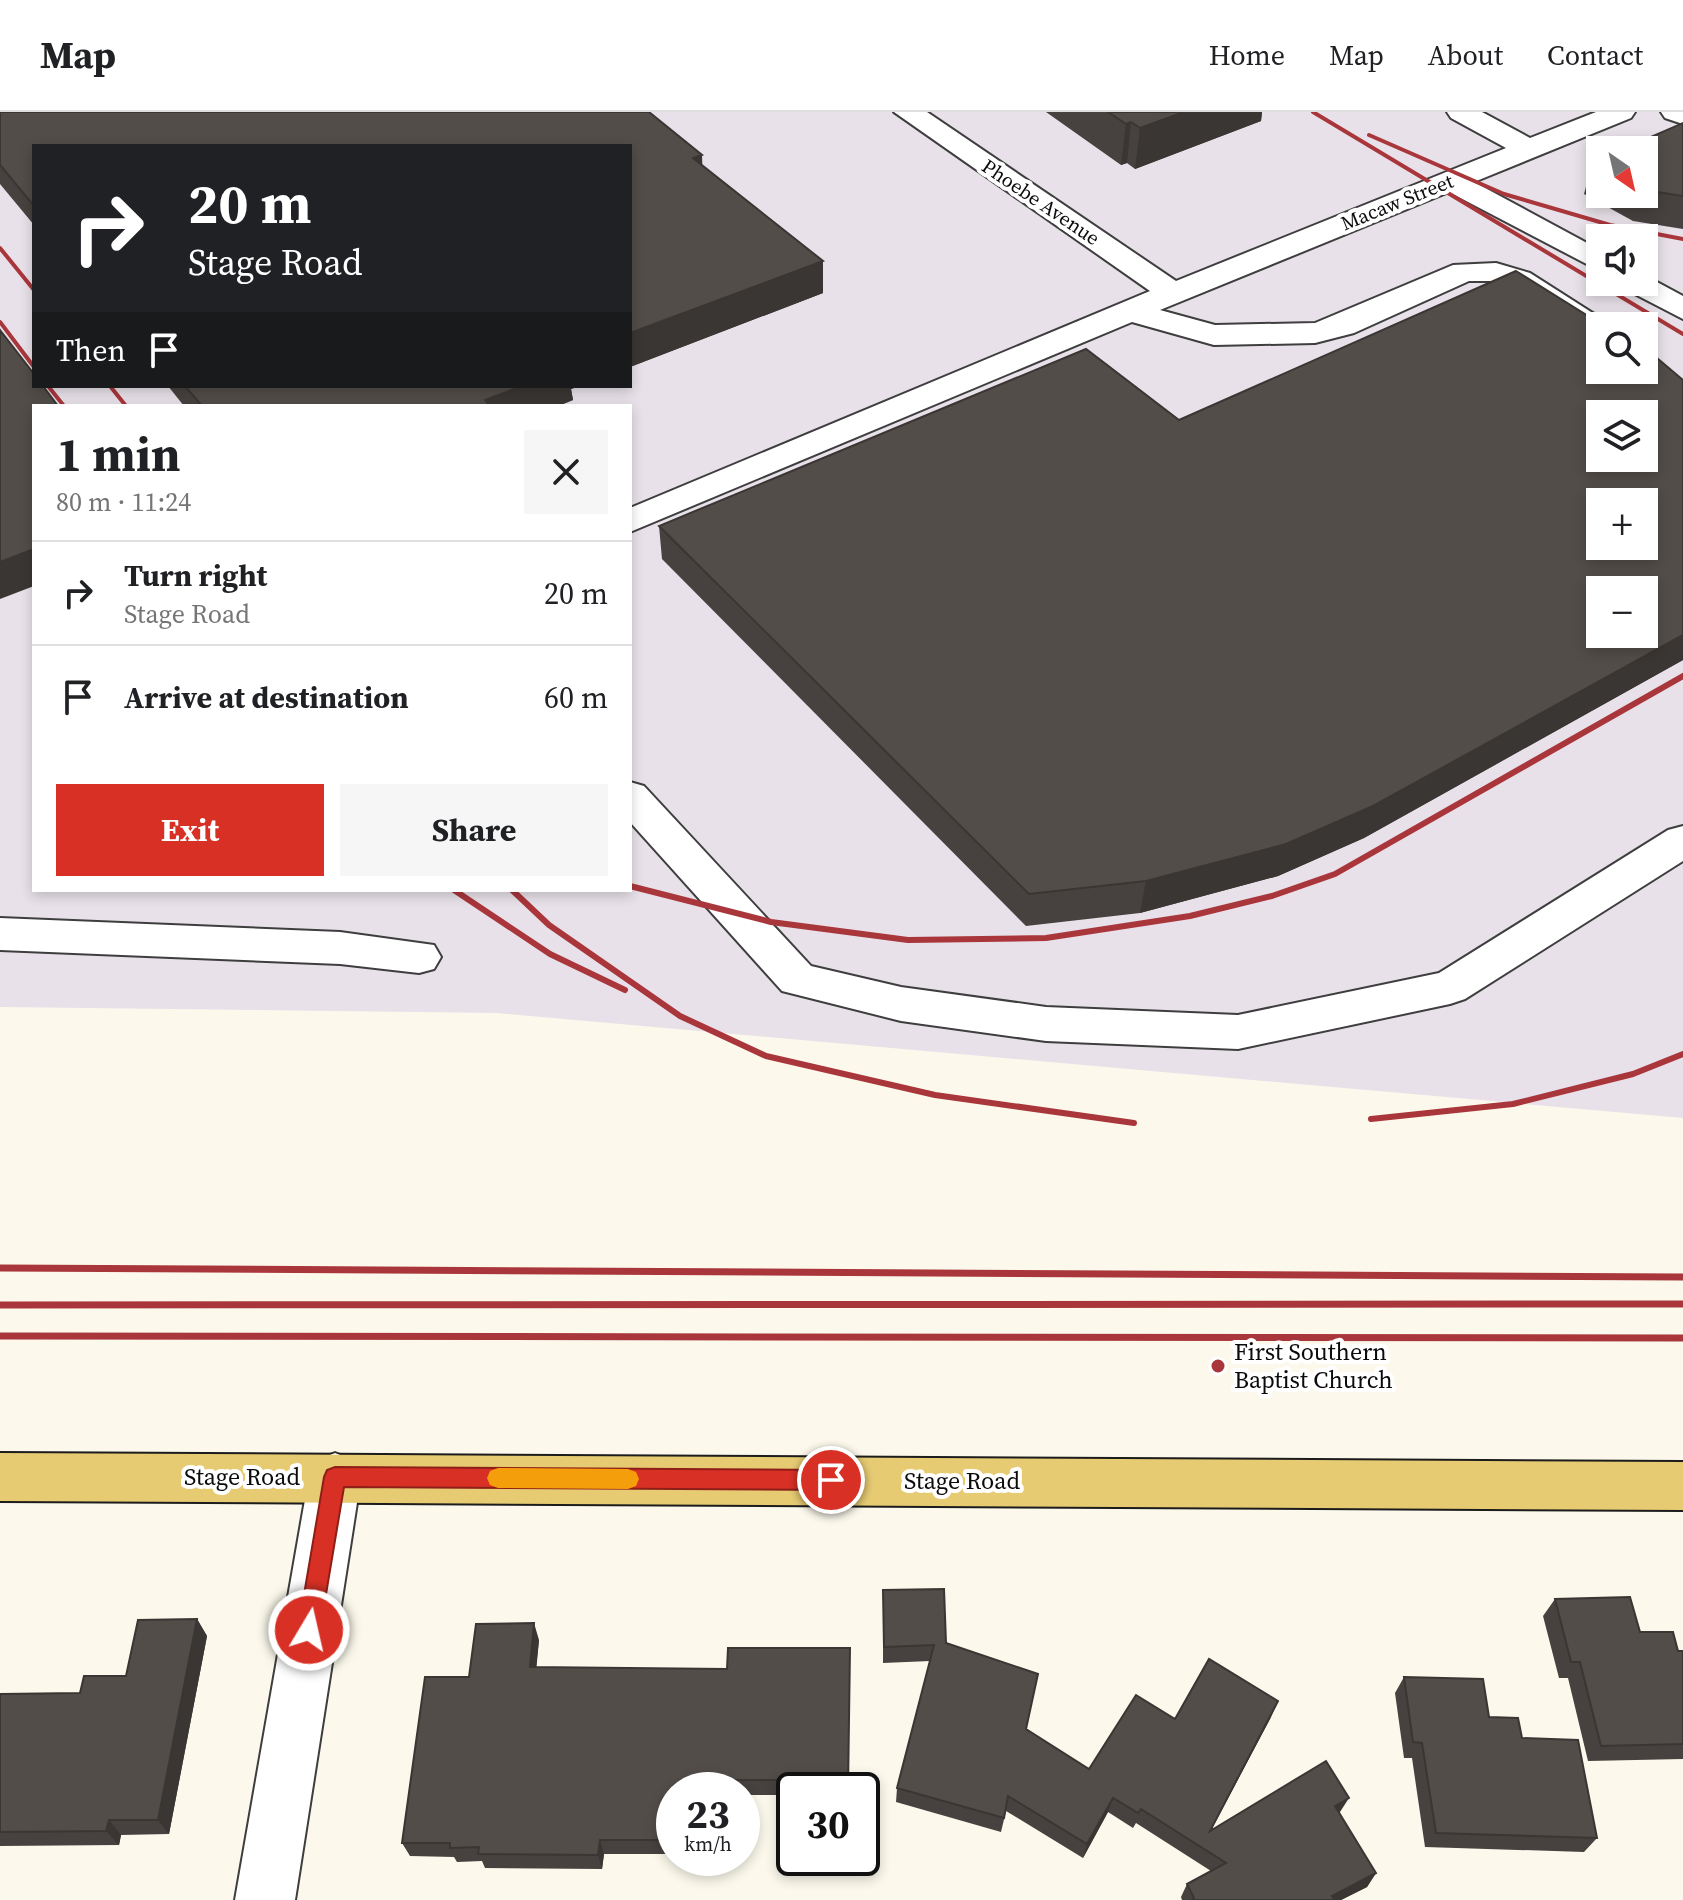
<!DOCTYPE html>
<meta charset="utf-8">
<style>
:root{--surface:#fff;--page:#f6f6f6;--text:#202124;--muted:#757577;--line:#e0e0e0;--accent:#d93025}
body{margin:0;font-family:"Source Serif 4",serif;background:var(--page);color:var(--text);height:100vh;display:flex;flex-direction:column;font-size:30px;white-space:nowrap}
*{box-sizing:border-box;margin:0}
p{font-size:26px;color:var(--muted)}
.icon{flex:none;width:44px;height:44px;fill:none;stroke:currentColor;stroke-width:2;stroke-linecap:round;stroke-linejoin:round}
.map{position:relative;flex:1;overflow:hidden}
.drawer{position:absolute;left:32px;top:292px;width:600px;height:488px;display:flex;flex-direction:column;background:var(--surface);border-radius:0px;box-shadow:0 4px 12px #0003}
.drawer>*{flex:none}
.guide{position:absolute;left:32px;top:32px;width:600px;height:244px;border-radius:0px;box-shadow:0 4px 12px #0003;background:#202124;color:#fff;overflow:hidden}
.needle{width:52px;rotate:146deg}
.controls{position:absolute;left:1586px;top:24px;display:grid;gap:16px}
.controls a{display:grid;place-items:center;width:72px;height:72px;border-radius:0px;background:var(--surface);box-shadow:0 4px 12px #0003;font-size:40px}
.speed{position:absolute;left:656px;top:1660px;display:flex;gap:16px;font-size:40px;font-weight:700;text-align:center}
.speed>*{display:grid;place-content:center;width:104px;height:104px;border-radius:50%;background:var(--surface);box-shadow:0 4px 12px #0003;line-height:1}
.speed small{font-size:20px;font-weight:400}
.speed .limit{border:4px solid #111;border-radius:12px;background:#fff;color:#111}
.pin{position:absolute;display:grid;place-items:center;width:68px;height:68px;color:#fff;margin:-34px;border:4px solid #fff;border-radius:50%;box-shadow:0 2px 8px #0007}
.me{position:absolute;width:88px;margin:-44px;rotate:9deg;stroke-linejoin:round;filter:drop-shadow(0 0 6px #0008)}
.turn{display:flex;align-items:center;gap:28px;height:168px;padding:0 24px;font-size:36px}
.turn .icon{width:104px;height:104px;stroke-width:2.5}
.turn b{display:block;font-size:56px;line-height:68px}
.then{display:flex;align-items:center;height:76px;padding:0 24px;background:#0003;gap:16px;font-size:30px}
.round{display:grid;place-items:center;flex:none;width:84px;height:84px;border-radius:0px;background:var(--page)}
.head{display:flex;align-items:center;justify-content:space-between;height:136px;padding:0 24px}
h1{font-size:48px;font-weight:700;line-height:60px}
.action{display:flex;gap:16px;margin-top:auto;padding:16px 24px}
.action a{flex:1;height:92px;border-radius:0px;background:var(--accent);color:#fff;font-size:32px;font-weight:700;line-height:92px;text-align:center}
.action a+a{background:var(--page);color:var(--text)}
ul{padding:0;list-style:none}
li{display:flex;align-items:center;gap:24px;height:104px;padding:0 24px;border-top:2px solid var(--line)}
li div{flex:1}
li b{display:block;font-size:30px}
li em{font-style:normal}
header{display:flex;align-items:center;gap:48px;box-sizing:border-box;height:112px;padding:0 40px;background:var(--surface);border-bottom:2px solid var(--line)}
header strong{font-size:38px}
nav{display:flex;gap:44px;margin-inline-start:auto;font-size:28px}
.map>svg:first-child{display:block}
.industrial{fill:#e8e1e9;fill-rule:evenodd}
.lines{fill:none;stroke-linecap:round;stroke-linejoin:round}
.minor-casing{stroke:#3e3e3e;stroke-width:4}
.major-casing{stroke:#1c1c1c;stroke-width:4}
.minor{fill:#fff;fill-rule:evenodd}
.major{fill:#e6cb73;fill-rule:evenodd}
.rail-far2{stroke:#a9363b;stroke-width:4}
.rail-far1{stroke:#a9363b;stroke-width:6}
.rail{stroke:#a9363b;stroke-width:7}
.wall{fill:#47423f}
.shaded-wall{fill:#3a3633}
.building{fill:#534d49;stroke:#3a3633;stroke-width:2;fill-rule:evenodd}
.route{fill:#d93025;stroke:#8d1f18;stroke-width:2}
.slow{fill:#f59e0b}
.poi-dot{fill:#a9363b;stroke:#fff;stroke-width:3}
.labels{text-anchor:middle;stroke-width:8;stroke-linejoin:round;paint-order:stroke}
.far-street-label{font-size:20px;fill:#0b0b0b;stroke:#fff}
.poi-label{font-size:24px;fill:#0b0b0b;stroke:#fff;text-anchor:start}
.street-label{font-size:24px;fill:#0b0b0b;stroke:#fff}
</style>
<header>
<strong>Map</strong>
<nav><a>Home</a><a>Map</a><a>About</a><a>Contact</a></nav>
</header>
<div class="map">
<svg width="1683" height="1788" viewBox="0 0 1683 1788">
<rect width="100%" height="100%" fill="#fcf9ec"/>
<!-- industrial -->
<path class="industrial" d="M0 0H1683V1006L496 901 0 895ZM34 34H630V274H34ZM1600 38H1644V82H1600ZM1600 126H1644V170H1600ZM1600 214H1644V258H1600ZM34 294H630V778H34ZM1600 302H1644V346H1600ZM1600 390H1644V434H1600ZM1600 478H1644V522H1600Z"/>
<g class="lines">
<defs>
<path id="minor" d="M894 0H927L1176 169 1506 36 1451 6 1447 0H1482L1530 26 1596 0H1635L1631 6 1474 70 1600 138V159L1449 80 1160 198 1215 213 1315 211 1453 153 1496 151 1530 161 1613 214H1600V229L1589 226 1508 175 1493 169H1469L1354 221 1315 231 1214 233 1132 210 630 420V396L1150 179Z
M1661 0H1683V12L1665 6Z
M1644 163 1683 184V207L1625 177 1620 170H1644Z
M630 670 644 674 811 854 901 875 1046 895 1238 903 1439 861 1668 718 1683 714V749L1465 887 1450 892 1238 937 1046 929 901 909 782 879 630 710Z
M0 806 340 820 434 833 441 845 434 857 419 861 340 852 0 838Z
M335 1341 353 1348 361 1365 295 1788H235L309 1365 317 1348Z"/>
<path id="major" d="M0 1341 1683 1350V1398L0 1389Z"/>
</defs>
<!-- minor casing -->
<use href="#minor" class="minor-casing"/>
<!-- major casing -->
<use href="#major" class="major-casing"/>
<!-- minor -->
<use href="#minor" class="minor"/>
<!-- major -->
<use href="#major" class="major"/>
<!-- rail-far2 -->
<path class="rail-far2" d="M1313 0 1683 222
M1369 23 1504 82 1610 113 1683 127
M0 136 34 178
M0 210 34 255
M48 274 64 294
M110 274 126 294"/>
<!-- rail-far1 -->
<path class="rail-far1" d="M630 774 771 810 908 828 1046 826 1190 804 1272 784 1335 762 1683 564
M454 778 550 842 625 878
M512 778 549 813 680 904 766 944 935 983 1134 1011
M1371 1007 1513 992 1633 962 1683 942"/>
<!-- rail -->
<path class="rail" d="M0 1156 1683 1165
M0 1193 1683 1192
M0 1224 1683 1226"/>
</g>
<!-- wall -->
<path class="wall" d="M0 0H649L702 43V53L823 149V181L630 255V34H34V113L0 72Z
M1046 0H1262L1261 9 1135 57 1127 51 1121 53Z
M1683 11V117L1633 109 1584 82 1593 50 1600 47V82H1644V38Z
M1683 268V548L1364 726 1278 764 1140 801 1026 814 662 447 659 414 1179 308Z
M168 274H580L571 277 573 288 558 294H184Z
M883 1478 946 1531 1026 1617 1089 1657 1175 1607 1271 1605 1211 1718 1339 1701 1376 1761 1367 1775 1341 1788H1182L1181 1785 1187 1772 1211 1759 1136 1711 1133 1716 1108 1700 1083 1746 1006 1699 1001 1720 896 1690 897 1676 930 1549 883 1551Z
M1555 1487 1640 1520 1678 1539H1683V1647L1588 1649 1568 1566H1559L1543 1504Z
M197 1507 207 1524 169 1722 121 1723 119 1733 0 1734V1582L80 1581 126 1564Z
M539 1528 536 1555 848 1678H794V1683H742V1678H674V1742H604L602 1757 485 1756 482 1749 457 1750 454 1745 410 1744 402 1731 469 1565Z
M1404 1565 1489 1605 1522 1626 1597 1726 1584 1740 1425 1735 1412 1646H1404L1395 1581Z"/>
<!-- shaded-wall -->
<path class="shaded-wall" d="M1184 0H1262L1261 9 1135 57 1140 16Z
M1131 10 1127 51 1121 53 1126 12Z
M702 43 703 74 693 46Z
M823 149V181L630 255V221Z
M522 274H580L571 277 573 288 558 294H485V288Z
M34 437V474L0 487V450Z
M1683 523V548L1364 726 1278 764 1140 801 1146 769Z
M197 1507 207 1524 169 1722 158 1708Z
M534 1511 539 1528 535 1571 530 1555Z
M1278 1589 1271 1605 1203 1733 1210 1719Z
M1113 1686 1108 1700 1083 1746 1087 1732Z
M1349 1686 1340 1700 1327 1708 1335 1694Z
M109 1708 121 1723 119 1733 106 1719Z
M600 1728 604 1742 602 1757 598 1743Z
M1376 1761 1367 1775 1341 1788H1329L1332 1784Z"/>
<!-- building -->
<path class="building" d="M0 0H649L702 43 693 46 823 149 630 221V34H34V94L0 53Z
M1108 0H1184L1140 16 1131 10 1126 12Z
M1683 11V84L1644 78V38H1621Z
M1600 47V54L1593 50Z
M1516 159 1604 214H1600V258H1644V238L1657 246 1683 268V523L1373 694 1286 732 1146 769 1029 782 659 414 1086 237 1179 308ZM1600 302H1644V346H1600ZM1600 390H1644V434H1600ZM1600 478H1644V522H1600Z
M0 218 34 262V274H43L58 294H34V437L0 450Z
M185 274H522L485 288 490 294H202Z
M944 1477 946 1531 1038 1562 1026 1617 1089 1657 1136 1583 1175 1607 1209 1547 1278 1589 1210 1719 1326 1649 1349 1686 1335 1694 1376 1761 1332 1784 1335 1788H1192L1194 1786 1187 1772 1226 1751 1141 1697 1138 1701 1113 1686 1087 1732 1008 1684 1004 1706 897 1676 934 1533 884 1535 883 1478Z
M1630 1485 1640 1520H1673L1678 1539H1683V1632L1601 1634 1580 1550H1571L1555 1487Z
M197 1507 158 1708H109L106 1719 0 1720V1582L80 1581 84 1564H126L138 1508Z
M534 1511 530 1555 727 1557 728 1536H850L848 1678H802V1668H705V1678H674V1728H600L598 1743 478 1742 479 1735 450 1736V1731H402L425 1565H469L476 1512Z
M1404 1565 1483 1567 1489 1605 1518 1606 1522 1626 1578 1628 1597 1726 1436 1721 1422 1631 1413 1630Z"/>
<!-- route -->
<path class="route" d="M335 1355 831 1358 838 1361 841 1368 838 1375 831 1378 344 1375 320 1518 317 1526 309 1529 301 1526 298 1518 324 1365 327 1358Z"/>
<!-- slow -->
<path class="slow" d="M498 1356 628 1357 636 1360 639 1367 636 1374 628 1377 498 1376 490 1373 487 1366 490 1359Z"/>
<!-- markers -->
<circle class="poi-dot" cx="1218" cy="1254" r="8"/>
<g class="labels">
<!-- far-street labels -->
<g class="far-street-label">
<text transform="translate(1041 90) rotate(34)" y="7">Phoebe Avenue</text>
<text transform="translate(1397 90) rotate(-22)" y="7">Macaw Street</text>
</g>
<!-- poi labels -->
<g class="poi-label">
<text x="1234" y="1248">First Southern<tspan x="1234" dy="28">Baptist Church</tspan></text>
</g>
<!-- street labels -->
<g class="street-label">
<text x="242" y="1373">Stage Road</text>
<text x="962" y="1377">Stage Road</text>
</g>
</g>
</svg>
<div class="controls">
<a><svg class="needle" viewBox="-14 -14 28 28"><path d="M0-13l5 13h-10z" fill="#e53935"/><path d="M0 13l5-13h-10z" fill="#757577"/></svg></a>
<a><svg class="icon" aria-label="sound" viewBox="0 0 24 24"><path d="M4 9h4l5-4v14l-5-4H4zM17 9q2 3 0 6"/></svg></a>
<a><svg class="icon" aria-label="search" viewBox="0 0 24 24"><circle cx="10" cy="10" r="6"/><path d="M15 15l6 6"/></svg></a>
<a><svg class="icon" aria-label="layers" viewBox="0 0 24 24"><path d="M12 4l9 5-9 5-9-5zM3 14l9 5 9-5"/></svg></a>
<a>+</a>
<a>−</a>
</div>
<div class="speed"><div>23<small>km/h</small></div><div class="limit">30</div></div>
<div class="pin" style="left:831px;top:1368px;background:#d93025"><svg class="icon" aria-label="arrive" viewBox="0 0 24 24"><path d="M6 21V4h12l-3 4 3 4H6"/></svg></div>
<svg class="me" style="left:309px;top:1518px" viewBox="-20 -20 40 40"><circle r="17" fill="#d93025" stroke="#fff" stroke-width="3"/><path d="M0-11L8 9 0 5-8 9z" fill="#fff"/></svg>
<div class="guide">
<div class="turn"><svg class="icon" aria-label="right" viewBox="0 0 24 24"><path d="M7 20v-9h11M14 6l5 5-5 5"/></svg><div><b>20 m</b>Stage Road</div></div>
<div class="then">Then<svg class="icon" aria-label="arrive" viewBox="0 0 24 24"><path d="M6 21V4h12l-3 4 3 4H6"/></svg></div>
</div>
<section class="drawer">
<div class="head"><div><h1>1 min</h1><p>80 m · 11:24</p></div><a class="round"><svg class="icon" aria-label="close" viewBox="0 0 24 24"><path d="M6 6l12 12M18 6L6 18"/></svg></a></div>
<ul>
<li><svg class="icon" aria-label="right" viewBox="0 0 24 24"><path d="M7 20v-9h11M14 6l5 5-5 5"/></svg><div><b>Turn right</b><p>Stage Road</p></div><em>20 m</em></li>
<li><svg class="icon" aria-label="arrive" viewBox="0 0 24 24"><path d="M6 21V4h12l-3 4 3 4H6"/></svg><div><b>Arrive at destination</b></div><em>60 m</em></li>
</ul>
<div class="action"><a>Exit</a><a>Share</a></div>
</section>
</div>
